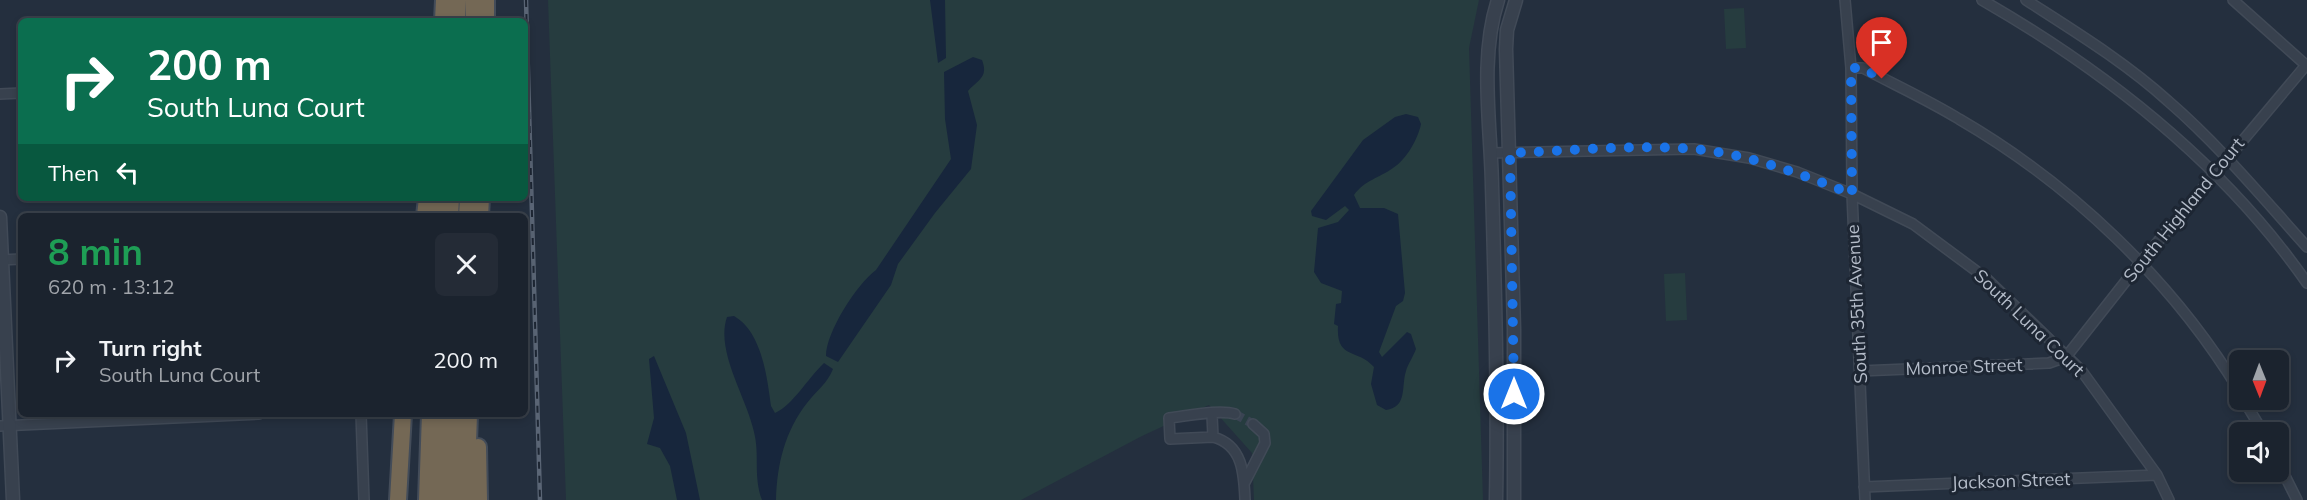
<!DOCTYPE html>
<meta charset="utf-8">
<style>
:root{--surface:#1b232e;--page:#242b36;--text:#f1f3f6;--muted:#a0a4aa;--line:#39404a}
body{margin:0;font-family:Mulish,sans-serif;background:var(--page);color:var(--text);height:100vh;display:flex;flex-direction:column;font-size:22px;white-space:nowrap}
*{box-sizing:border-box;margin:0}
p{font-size:20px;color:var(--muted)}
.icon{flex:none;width:33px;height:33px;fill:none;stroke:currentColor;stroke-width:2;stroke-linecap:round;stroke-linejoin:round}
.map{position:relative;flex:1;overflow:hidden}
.drawer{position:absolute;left:18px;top:213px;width:510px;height:204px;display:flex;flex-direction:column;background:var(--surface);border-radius:9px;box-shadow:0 3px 9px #0003,0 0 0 2px var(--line)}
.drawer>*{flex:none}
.hud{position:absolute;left:18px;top:18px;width:510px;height:183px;border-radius:9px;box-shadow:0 3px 9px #0003,0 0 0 2px var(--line);background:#0b6e4f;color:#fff;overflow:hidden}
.needle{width:39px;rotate:179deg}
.tools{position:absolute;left:2229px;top:350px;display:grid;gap:12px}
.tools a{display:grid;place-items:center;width:60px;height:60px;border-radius:9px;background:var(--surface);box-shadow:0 3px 9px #0003,0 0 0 2px var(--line);font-size:30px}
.pin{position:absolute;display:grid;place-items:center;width:51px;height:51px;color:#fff;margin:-62px -26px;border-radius:50% 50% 50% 0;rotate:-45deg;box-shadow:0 0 6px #0007}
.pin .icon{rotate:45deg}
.me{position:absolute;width:66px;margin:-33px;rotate:0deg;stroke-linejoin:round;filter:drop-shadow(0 0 4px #0008)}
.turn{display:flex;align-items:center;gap:21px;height:126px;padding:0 30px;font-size:27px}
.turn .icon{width:78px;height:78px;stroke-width:2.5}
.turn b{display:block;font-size:42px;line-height:51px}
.then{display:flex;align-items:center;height:57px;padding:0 30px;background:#0003;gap:12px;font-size:22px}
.round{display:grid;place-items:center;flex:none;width:63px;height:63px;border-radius:9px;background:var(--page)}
.headline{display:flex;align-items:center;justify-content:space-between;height:102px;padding:0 30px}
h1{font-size:36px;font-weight:700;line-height:45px;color:#1e9e55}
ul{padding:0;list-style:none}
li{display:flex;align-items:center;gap:18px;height:90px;padding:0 30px}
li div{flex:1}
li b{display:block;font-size:22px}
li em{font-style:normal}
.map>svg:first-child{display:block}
.green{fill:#263c3f}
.water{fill:#17263c}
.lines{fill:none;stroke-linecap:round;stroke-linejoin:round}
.minor-tunnel{stroke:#3a4453;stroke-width:9;stroke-dasharray:9 4.5;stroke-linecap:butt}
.minor-casing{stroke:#414a57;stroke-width:12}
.tertiary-casing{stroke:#414a57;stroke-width:15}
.motorway-casing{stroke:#434c59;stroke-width:20}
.minor{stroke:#38414e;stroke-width:9}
.tertiary{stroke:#38414e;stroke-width:12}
.motorway{stroke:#746855;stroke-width:16}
.rail-casing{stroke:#5a6575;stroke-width:4.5}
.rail{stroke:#1d2633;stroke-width:2;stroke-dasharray:7;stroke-linecap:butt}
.route{stroke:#1a73e8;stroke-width:10;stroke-dasharray:0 18}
.labels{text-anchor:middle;stroke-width:6;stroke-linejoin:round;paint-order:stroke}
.street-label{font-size:18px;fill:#b4bcc9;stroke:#1d2633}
</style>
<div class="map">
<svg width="2307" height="500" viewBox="0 0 2307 500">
<rect width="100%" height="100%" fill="#242f3e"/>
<!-- green -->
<path class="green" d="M548 0H1479L1469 48 1483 500H1254L1252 453 1209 405 1142 436 1021 500H566Z
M1744 8 1746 48 1726 49 1724 9Z
M1685 273 1687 320 1666 321 1664 274Z"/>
<!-- water -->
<path class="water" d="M930 0H945L946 58 938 63Z
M973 57 982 60C989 78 977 80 968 91L977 125 971 169 935 213 898 264 891 285 838 362 826 356C826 332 857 284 876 270L951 159 945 119 944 72Z
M1406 114 1418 117 1421 124C1418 139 1406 160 1393 168 1379 178 1365 180 1354 195L1360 208H1384L1398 214 1405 293 1403 301 1396 306 1379 352 1382 357 1407 332 1411 334 1416 349C1413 357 1408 364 1406 371 1401 386 1408 407 1386 410L1377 405 1371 384 1374 367C1357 348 1336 360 1338 326L1334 324 1336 304 1341 303 1342 291 1321 283 1314 272 1318 228 1338 222 1349 210 1345 206 1326 220 1312 216 1311 211 1363 140 1395 117Z
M734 316C762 332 767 377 771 406L775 413C793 405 808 378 824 363L833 369C827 384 817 390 807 403 785 431 777 464 776 500H762C753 475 760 456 754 432 747 398 715 351 727 317Z
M654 356 686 433 700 500H677L670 466 660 448 647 444 654 418 649 359Z"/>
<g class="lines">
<!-- minor-tunnel -->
<path class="minor-tunnel" d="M1235 414 1253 424"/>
<defs>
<path id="minor" d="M1845 0 1851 68 1852 194 1865 500
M1982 0C2107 72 2224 164 2307 283
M2026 0C2074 31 2125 62 2168 101 2219 145 2262 197 2307 247
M2233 0 2307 66
M1851 68H1863C1895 85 1928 100 1959 119 2071 184 2173 281 2240 392
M0 94 21 93
M1491 153 1694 149 1749 158 1797 172 1852 194 1913 224 1987 279 2081 370 2157 475 2169 500
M0 260 21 259
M1860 371 2049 363 2066 357 2140 263 2307 64
M2243 399 2263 432
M361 414 364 500
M1212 415 1213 437 1170 439 1169 418C1187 416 1220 409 1235 414
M0 426 259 414
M1213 437C1243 445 1244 474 1245 500
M2278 462 2297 500
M1244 484 1265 443 1264 434 1253 424
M1864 487 2157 475"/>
<path id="tertiary" d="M0 217 13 500
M1496 500C1498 395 1495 290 1492 186 1491 126 1479 58 1498 0
M1514 500V329L1506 49 1507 30 1516 0"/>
<path id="motorway" d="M473 0 474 21
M443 21 444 0
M457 21V0
M486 21V0
M425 216 427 198
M438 216 439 198
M450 216 451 198
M467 216 468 198
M480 216 481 198
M478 447 479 500
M398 500 403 414
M427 500 430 414
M440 500 443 414
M454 500 457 414
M466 500 469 414"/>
</defs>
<!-- minor casing -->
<use href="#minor" class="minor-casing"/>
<!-- tertiary casing -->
<use href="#tertiary" class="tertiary-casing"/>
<!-- motorway casing -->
<use href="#motorway" class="motorway-casing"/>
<!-- minor -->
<use href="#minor" class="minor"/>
<!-- tertiary -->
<use href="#tertiary" class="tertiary"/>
<!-- motorway -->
<use href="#motorway" class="motorway"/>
<defs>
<path id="rail" d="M526 0 540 500"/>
</defs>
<!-- rail casing -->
<use href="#rail" class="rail-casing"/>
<!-- rail -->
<use href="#rail" class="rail"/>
</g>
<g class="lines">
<!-- route -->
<path class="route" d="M1514 394 1510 153C1570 151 1633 144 1693 149 1749 154 1800 174 1852 194L1851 68H1863L1882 79"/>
</g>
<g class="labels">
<!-- street labels -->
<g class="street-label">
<text transform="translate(2184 210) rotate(-51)" y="6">South Highland Court</text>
<text transform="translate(1857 304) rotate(-93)" y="6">South 35th Avenue</text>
<text transform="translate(2029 323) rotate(44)" y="6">South Luna Court</text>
<text transform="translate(1964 367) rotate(-2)" y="6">Monroe Street</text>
<text transform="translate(2011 481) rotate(-2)" y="6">Jackson Street</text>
</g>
</g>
</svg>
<div class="tools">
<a><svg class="needle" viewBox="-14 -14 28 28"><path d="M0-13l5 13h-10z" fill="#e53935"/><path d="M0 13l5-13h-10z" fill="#a0a4aa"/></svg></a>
<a><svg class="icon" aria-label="sound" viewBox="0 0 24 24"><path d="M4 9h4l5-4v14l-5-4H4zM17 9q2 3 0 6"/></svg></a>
</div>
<div class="pin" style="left:1882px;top:79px;background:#d93025"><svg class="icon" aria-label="arrive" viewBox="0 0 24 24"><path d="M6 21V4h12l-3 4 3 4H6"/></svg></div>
<svg class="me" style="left:1514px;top:394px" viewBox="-20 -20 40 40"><circle r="17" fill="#1a73e8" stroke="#fff" stroke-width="3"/><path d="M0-11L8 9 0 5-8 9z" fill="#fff"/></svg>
<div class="hud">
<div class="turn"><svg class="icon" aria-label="right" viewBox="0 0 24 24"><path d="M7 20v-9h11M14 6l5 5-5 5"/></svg><div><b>200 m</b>South Luna Court</div></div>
<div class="then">Then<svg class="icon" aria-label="left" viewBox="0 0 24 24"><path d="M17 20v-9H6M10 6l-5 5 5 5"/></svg></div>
</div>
<section class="drawer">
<div class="headline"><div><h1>8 min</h1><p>620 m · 13:12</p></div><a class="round"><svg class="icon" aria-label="close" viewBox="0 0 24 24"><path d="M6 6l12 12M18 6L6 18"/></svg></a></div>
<ul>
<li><svg class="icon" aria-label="right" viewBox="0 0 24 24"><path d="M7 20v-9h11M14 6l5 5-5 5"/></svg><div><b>Turn right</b><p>South Luna Court</p></div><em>200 m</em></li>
</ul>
</section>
</div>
